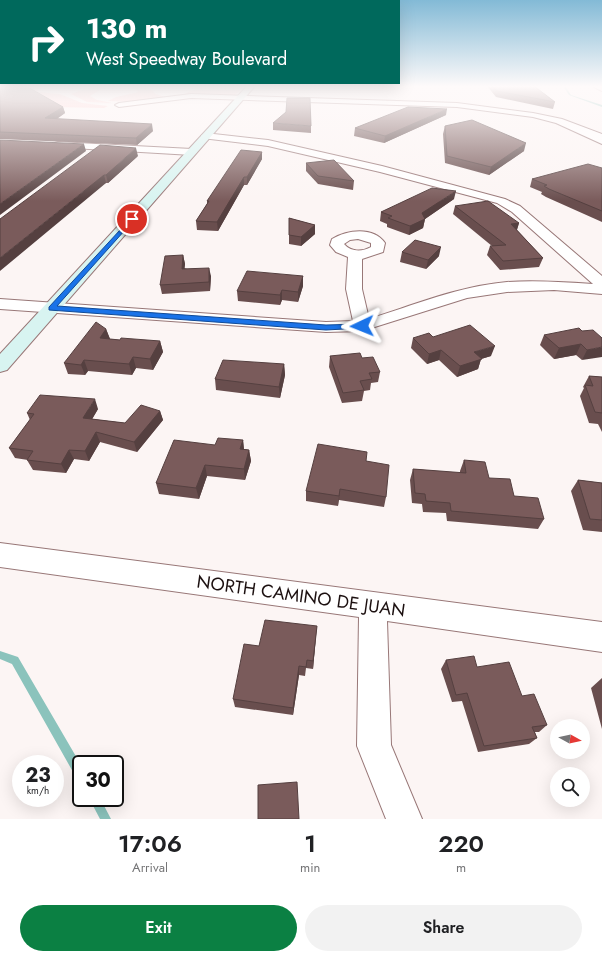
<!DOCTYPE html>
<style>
:root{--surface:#fff;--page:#f2f2f2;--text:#202124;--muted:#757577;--accent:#0b8043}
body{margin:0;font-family:Jost,sans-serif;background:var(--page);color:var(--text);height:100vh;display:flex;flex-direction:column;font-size:15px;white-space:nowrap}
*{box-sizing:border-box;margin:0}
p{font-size:13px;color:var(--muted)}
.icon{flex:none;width:22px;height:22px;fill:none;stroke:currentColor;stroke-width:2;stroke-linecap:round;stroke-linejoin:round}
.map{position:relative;height:819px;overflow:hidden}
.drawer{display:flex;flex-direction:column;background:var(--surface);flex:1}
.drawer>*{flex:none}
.top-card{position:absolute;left:0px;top:0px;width:400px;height:84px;box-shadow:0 4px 16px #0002;background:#00695c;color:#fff;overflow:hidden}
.needle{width:26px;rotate:98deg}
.controls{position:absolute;left:550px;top:719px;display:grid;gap:8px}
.controls a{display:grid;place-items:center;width:40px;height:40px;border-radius:50%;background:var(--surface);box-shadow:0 4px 16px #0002;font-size:20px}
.speed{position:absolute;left:12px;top:755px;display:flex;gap:8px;font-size:20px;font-weight:700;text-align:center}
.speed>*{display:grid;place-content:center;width:52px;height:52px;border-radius:50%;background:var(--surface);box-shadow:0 4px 16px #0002;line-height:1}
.speed small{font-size:10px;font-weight:400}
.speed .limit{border:2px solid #111;border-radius:6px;background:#fff;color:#111}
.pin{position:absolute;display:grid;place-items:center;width:34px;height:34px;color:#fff;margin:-17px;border:2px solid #fff;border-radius:50%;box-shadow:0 1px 4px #0007}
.me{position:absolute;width:44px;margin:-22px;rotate:268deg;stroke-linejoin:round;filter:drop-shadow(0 0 3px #0008)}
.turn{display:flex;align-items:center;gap:14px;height:84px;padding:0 20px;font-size:18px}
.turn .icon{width:52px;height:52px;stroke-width:2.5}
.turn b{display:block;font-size:28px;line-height:34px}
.eta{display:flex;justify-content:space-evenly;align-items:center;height:68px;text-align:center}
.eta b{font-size:24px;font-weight:600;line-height:28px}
.action{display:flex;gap:8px;margin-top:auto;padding:8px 20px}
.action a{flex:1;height:46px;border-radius:24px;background:var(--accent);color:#fff;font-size:16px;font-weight:600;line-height:46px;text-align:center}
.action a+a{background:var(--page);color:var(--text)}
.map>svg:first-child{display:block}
.green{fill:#fccaca}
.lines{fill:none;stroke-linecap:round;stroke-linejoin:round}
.stream{fill:#8bc3bc;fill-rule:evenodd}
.minor-casing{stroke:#987777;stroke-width:2}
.secondary-casing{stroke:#987777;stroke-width:2}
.minor{fill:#fff;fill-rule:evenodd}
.secondary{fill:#d8f4f1;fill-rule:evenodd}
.wall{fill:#694e4e}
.shaded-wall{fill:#554040}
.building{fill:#7a5b5b;stroke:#554040}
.route{fill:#1a73e8;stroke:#114b97}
.labels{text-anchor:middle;stroke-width:3.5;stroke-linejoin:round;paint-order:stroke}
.near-street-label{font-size:18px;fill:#1c1010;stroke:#fff}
</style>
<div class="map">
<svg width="602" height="819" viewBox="0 0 602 819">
<rect width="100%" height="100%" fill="#fcf5f4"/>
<!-- green -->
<path class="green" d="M8 86H39L38 92 60 94 82 103 108 106 104 108 53 107 0 89Z
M93 86H110L103 88 90 96 97 100 112 103 87 102 71 94Z
M129 86H152L149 88 156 94 168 98 135 102 108 101 116 97 139 92Z
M181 86 244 87 234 96H179L196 89 192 87Z"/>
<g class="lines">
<!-- stream -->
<path class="stream" d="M563 86H565L571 95 602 105V107L569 95Z
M0 651 18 657 81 765V780L77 779 12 664 0 659Z
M89 798H100L111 819H100Z"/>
<defs>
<path id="minor" d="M592 86H602V91Z
M191 94 457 103 533 113 562 119 602 134V144L556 123 533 117 457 107 191 98 119 107 115 105 119 103Z
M205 133 268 140 382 166 505 199 520 206 602 276V294L554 290 507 292 467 298 362 331 326 332 0 309V299L326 322 353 321 346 289 348 257 336 252 330 245 332 239C347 230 373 226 385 243L383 252 362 259V289L369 319C414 305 460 286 507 282 536 280 565 282 593 284L512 212 497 203 380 172 268 146 202 138 201 136ZM358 239 371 243V247C362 252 351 252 344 244L350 240Z
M58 142 192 149 197 152 192 155 55 147V143Z
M0 543 602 622V652L387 621 391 745 422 819H386L357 746 359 617 0 567Z"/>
<path id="secondary" d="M247 86H255L7 370 0 372V354Z"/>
</defs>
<!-- minor casing -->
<use href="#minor" class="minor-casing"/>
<!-- secondary casing -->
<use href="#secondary" class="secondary-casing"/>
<!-- minor -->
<use href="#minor" class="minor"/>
<!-- secondary -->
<use href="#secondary" class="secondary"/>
</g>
<!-- wall -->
<path class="wall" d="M0 86 63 107 65 113 57 119 153 131 137 145 0 139Z
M487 86H534L555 102 553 109 496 97Z
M446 115 384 143 354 136 355 128Z
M273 123 311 126V133L273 130Z
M445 126 524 151 489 175 445 163 443 134Z
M262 152V159L247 185H244L218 231 197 230 196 221 207 204V201Z
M138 156 108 183H106L0 219Z
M306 163 354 181 353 190 318 184 306 171Z
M602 168V222L546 197 541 194 542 192 530 187 532 179Z
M454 199 425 219 423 228 409 235 387 227V224L380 221 381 212Z
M455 206 519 223 517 230 543 258 539 267 500 270 487 255 490 246H492L453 214Z
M289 218 315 225V234L301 246 289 244Z
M402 252 439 256 426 269 400 262Z
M183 255 185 264 184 268 211 276 210 291 162 294 160 285Z
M303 276V286L298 302 282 300 280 305 238 301 237 291Z
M106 329 110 339 120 340 160 341 163 352 153 370 136 368 132 375 88 371 85 375 68 374 64 363Z
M582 331 602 338 582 360 576 355 554 359 540 345 544 335Z
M433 337 491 356 481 359 478 369 457 377 439 360 427 364 411 348 413 338Z
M330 356 362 358 380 372 378 382 371 383 370 390 364 391 362 401 342 403 329 367Z
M284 364 285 375 280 398 216 390 215 379Z
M589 376 602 377V432L598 424 589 423 580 396 584 388 583 387Z
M98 409 92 419 125 423 160 411 163 420 137 452 100 442 89 461 74 459 66 473 33 470 27 460H28L15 458 9 448 30 420 27 413Z
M243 440 244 449 249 450 251 461 245 480 207 476 199 499 159 494 156 483 215 445Z
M464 460 514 496 544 519 538 529 447 521 446 513 423 512 422 504 412 503 410 480 413 469 460 473V471Z
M366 461 386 497 384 507 339 500 338 506 306 501V491Z
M578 480 602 483V532L583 530 571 491Z
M317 626 313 669 306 668 305 676 299 675 293 715 235 707 233 699 259 646Z
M446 660 477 667 522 696 547 725 539 732H535L537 738 529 744 478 752 462 701 452 702 441 669Z
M602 678V729L591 688Z"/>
<!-- shaded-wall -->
<path class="shaded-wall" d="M63 107 65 113 47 125 45 118Z
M447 109 446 115 384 143 385 136Z
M152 124 153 131 137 145 136 138Z
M526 143 524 151 489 175 491 167Z
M84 144 86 151 0 215V204Z
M136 148 138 156 108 183 106 175Z
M262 152V159L247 185V177Z
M104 175 106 183 0 271V258Z
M244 177V185L218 231 217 222Z
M456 191 454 199 425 219 423 228 409 235 410 226 422 213Z
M519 223 516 232 511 224Z
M315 225V234L301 246V237Z
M441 247 439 256 426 269 428 260Z
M183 255 185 264 184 277 182 269Z
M209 268 211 276 210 291 209 282Z
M303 276V286L298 302V292Z
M282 290V300L280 305V295Z
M106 329 110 339 100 338Z
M160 341 163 352 153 370 150 359Z
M581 344 576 355 554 359 559 348Z
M495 346 491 356 481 359 478 369 457 377 460 366 474 352Z
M602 347V357L582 360 587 350Z
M441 350 439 360 427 364 429 354Z
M133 357 136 368 132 375 129 364Z
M84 360 88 371 85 375 81 365Z
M284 364 285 375 280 398 279 387Z
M95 399 98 409 87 428 83 418Z
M160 411 163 420 137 452 134 442Z
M96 432 100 442 89 461 85 451Z
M243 440 244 451 240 449Z
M69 450 74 459 66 473 61 464Z
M249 450 251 461 245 480 244 469Z
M205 465 207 476 199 499 196 488Z
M340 489 339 500 338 506 339 496Z
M317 626 316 635 313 669V661Z
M299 666V675L293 715V708Z"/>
<!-- building -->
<path class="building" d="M0 86H26L63 107 45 118 152 124 136 138 0 132Z
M493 86H534L555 102 497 91Z
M287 98H310L311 126 273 123 286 112Z
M408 107 447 109 385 136 355 128Z
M472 120 526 143 491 167 447 156 445 126Z
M0 140 84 144 0 204Z
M100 145 136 148 106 175H104L0 258V219Z
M241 150 262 152 247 177H244L217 222 196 221 209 201H207Z
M334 160 354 181 318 176 306 163Z
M588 164 602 168V211L549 189 544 186 547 185 532 179Z
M432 188 456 191 422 213 425 219 410 226 388 218 392 216 381 212Z
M488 201 519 223 511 224 543 258 503 261 490 246 506 245 455 206Z
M289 218 315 225 301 237 289 235Z
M415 240 441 247 428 260 402 252Z
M183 255 182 269 209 268V282L160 285 165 256Z
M247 271 303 276 298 292 282 290 280 295 237 291Z
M96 322 106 329 100 338 120 340 121 338 160 341 150 359 133 357 129 364 84 360 81 365 64 363Z
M470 325 495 346 474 352 482 359 460 366 441 350 429 354 413 338 429 333 433 337Z
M579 328 582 331 593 330 602 338V347L587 350 581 344 559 348 544 335Z
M360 353 362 358 373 357 380 372 369 373 372 379 360 381 364 390 343 393 330 356Z
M223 360 284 364 279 387 215 379Z
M589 376 602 377V413L595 412 585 385 593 386Z
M40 395 95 399 83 418 125 423 141 405 160 411 134 442 96 432 85 451 69 450 61 464 27 460 33 451 9 448 34 414 27 413Z
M218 438 243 440 240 449 249 450 244 469 205 465 196 488 156 483 174 440 215 445Z
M318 444 367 452 366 461 389 465 386 497 340 489 339 496 306 491Z
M464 460 485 462 489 478 510 479 514 496 538 498 544 519 451 511 450 503 426 501 425 494 415 493 413 469 466 473Z
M578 480 602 483V520L590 519Z
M265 620 317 626 313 661 307 660 306 667 299 666 293 708 233 699 244 644 259 646Z
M474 656 477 667 509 662 522 696 534 694 547 725 532 727 537 738 484 746 467 693 456 695 446 660Z
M297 782 299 819H258V785Z"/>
<!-- sky -->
<linearGradient id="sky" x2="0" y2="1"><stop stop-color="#83bad6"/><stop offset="0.43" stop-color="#fefafa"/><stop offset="1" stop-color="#fefafa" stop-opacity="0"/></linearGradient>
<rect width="602" height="201" fill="url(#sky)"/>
<!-- route -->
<path class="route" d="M132 217 134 220 57 306 326 325 362 324 366 326 362 328 326 330 49 310V307Z"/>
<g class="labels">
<!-- near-street labels -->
<g class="near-street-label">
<text transform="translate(301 596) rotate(8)" y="6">NORTH CAMINO DE JUAN</text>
</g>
</g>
</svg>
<div class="controls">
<a><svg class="needle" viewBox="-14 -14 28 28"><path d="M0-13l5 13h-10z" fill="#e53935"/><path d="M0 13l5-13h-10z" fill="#757577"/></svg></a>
<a><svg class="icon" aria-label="search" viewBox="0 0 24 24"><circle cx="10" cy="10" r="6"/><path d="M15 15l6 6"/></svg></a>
</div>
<div class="speed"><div>23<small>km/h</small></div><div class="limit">30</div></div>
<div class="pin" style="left:132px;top:219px;background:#d93025"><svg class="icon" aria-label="arrive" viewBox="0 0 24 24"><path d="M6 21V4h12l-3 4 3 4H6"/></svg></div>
<svg class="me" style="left:362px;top:326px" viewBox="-20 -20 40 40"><path d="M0-17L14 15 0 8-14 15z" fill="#1a73e8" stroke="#fff" stroke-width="4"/></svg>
<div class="top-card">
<div class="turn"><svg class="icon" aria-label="right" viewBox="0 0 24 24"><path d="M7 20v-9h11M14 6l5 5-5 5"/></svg><div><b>130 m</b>West Speedway Boulevard</div></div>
</div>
</div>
<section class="drawer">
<div class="eta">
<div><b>17:06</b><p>Arrival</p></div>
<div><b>1</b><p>min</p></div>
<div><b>220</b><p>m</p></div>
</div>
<div class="action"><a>Exit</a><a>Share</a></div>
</section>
